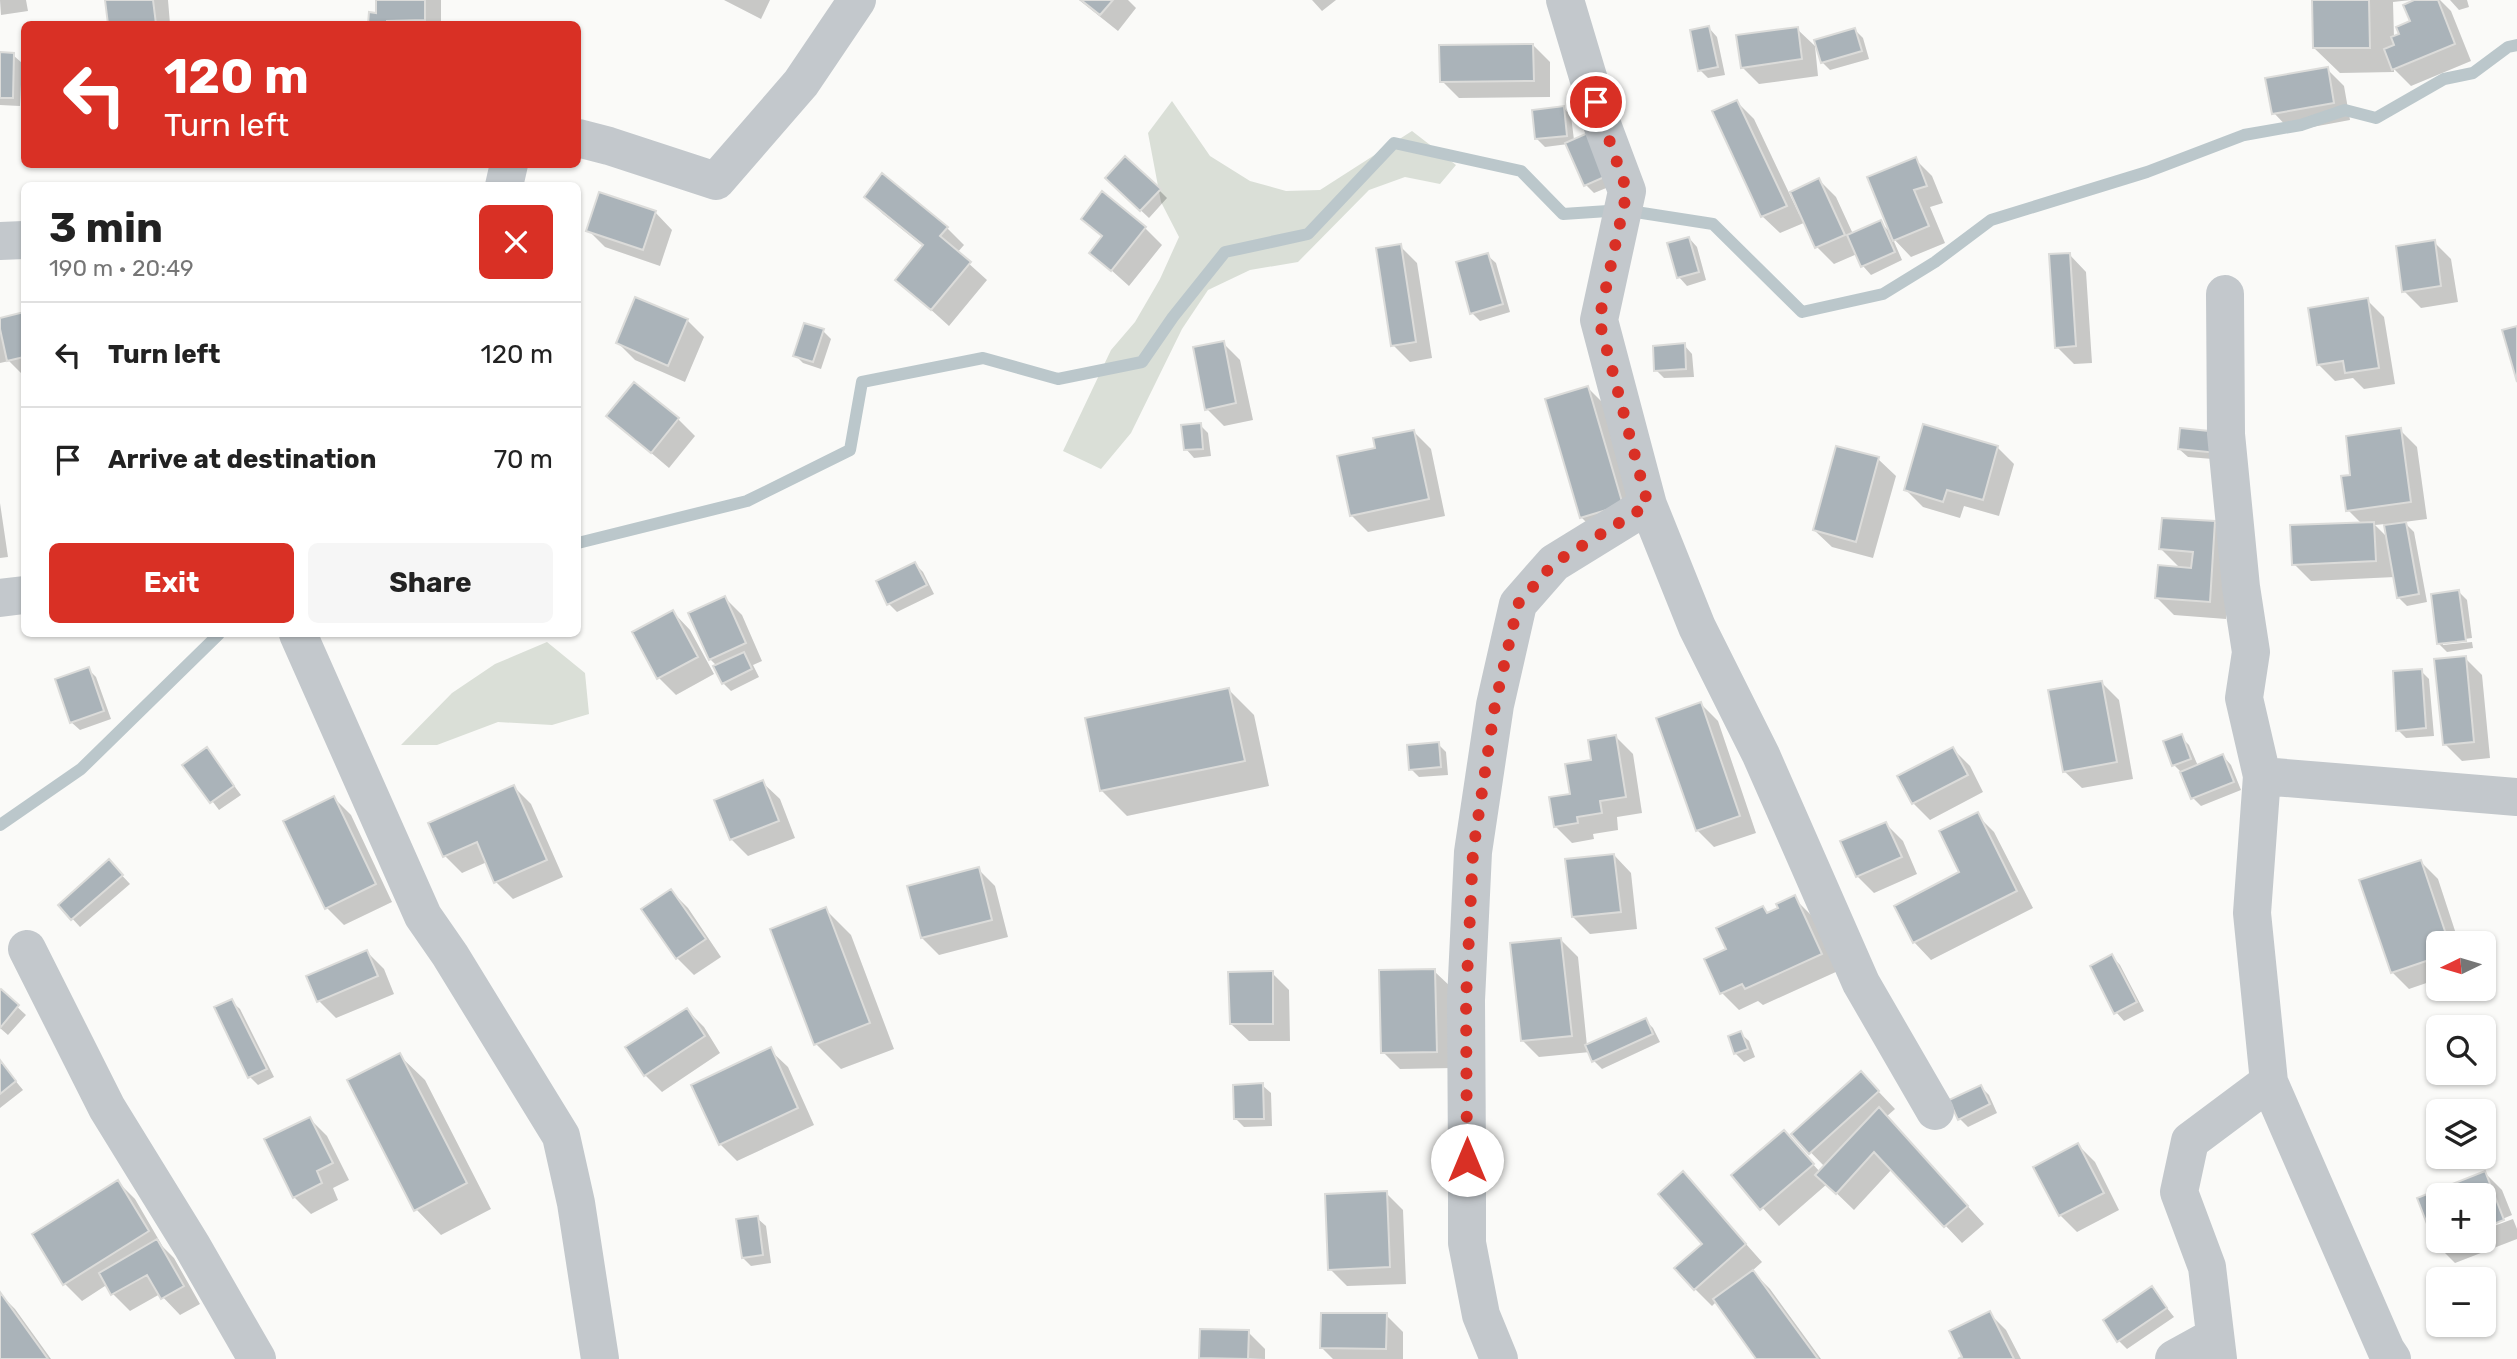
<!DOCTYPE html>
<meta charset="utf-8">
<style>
:root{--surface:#fff;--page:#f6f6f6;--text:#222;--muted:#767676;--line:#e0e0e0;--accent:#d93025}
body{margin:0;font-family:Rubik,sans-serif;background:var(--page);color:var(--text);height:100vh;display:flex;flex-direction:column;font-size:26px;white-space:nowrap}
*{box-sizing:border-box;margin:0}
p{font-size:23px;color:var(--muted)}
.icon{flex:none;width:38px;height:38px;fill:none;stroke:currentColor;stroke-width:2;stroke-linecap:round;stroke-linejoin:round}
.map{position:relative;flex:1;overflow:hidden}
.details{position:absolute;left:21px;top:182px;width:560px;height:455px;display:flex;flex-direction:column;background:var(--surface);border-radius:10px;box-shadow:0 2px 5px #0004}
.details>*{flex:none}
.guide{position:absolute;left:21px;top:21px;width:560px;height:147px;border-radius:10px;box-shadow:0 2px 5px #0004;background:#d93025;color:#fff;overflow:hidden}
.needle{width:46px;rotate:265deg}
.tools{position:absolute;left:2426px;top:931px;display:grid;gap:14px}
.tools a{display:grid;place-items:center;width:70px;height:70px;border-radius:10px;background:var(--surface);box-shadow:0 2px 5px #0004;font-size:35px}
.pin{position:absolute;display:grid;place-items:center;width:60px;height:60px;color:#fff;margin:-30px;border:4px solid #fff;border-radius:50%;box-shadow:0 2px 7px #0007}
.me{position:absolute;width:77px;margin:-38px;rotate:0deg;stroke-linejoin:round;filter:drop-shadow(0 0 5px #0008)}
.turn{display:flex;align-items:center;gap:24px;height:147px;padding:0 28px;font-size:32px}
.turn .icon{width:91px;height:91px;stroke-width:2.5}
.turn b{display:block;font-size:49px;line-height:60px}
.round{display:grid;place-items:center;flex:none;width:74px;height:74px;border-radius:10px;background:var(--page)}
.overview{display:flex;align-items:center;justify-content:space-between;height:119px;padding:0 28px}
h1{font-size:42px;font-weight:700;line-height:52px}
.action{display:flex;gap:14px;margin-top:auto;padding:14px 28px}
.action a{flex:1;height:80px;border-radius:10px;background:var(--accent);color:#fff;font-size:28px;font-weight:700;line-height:80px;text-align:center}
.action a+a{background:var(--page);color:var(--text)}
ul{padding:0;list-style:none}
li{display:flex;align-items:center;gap:21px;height:105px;padding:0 28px;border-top:2px solid var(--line)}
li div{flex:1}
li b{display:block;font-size:26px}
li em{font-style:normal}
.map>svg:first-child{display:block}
.green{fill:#dadfd7}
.shadow{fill:#0003;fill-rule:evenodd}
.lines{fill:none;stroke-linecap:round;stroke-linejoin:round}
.stream{stroke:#bbc7cb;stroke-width:12}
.building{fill:#aab3b9;stroke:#dcdcda;stroke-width:2}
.minor{stroke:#c3c8cc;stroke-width:38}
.route{stroke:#d93025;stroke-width:12;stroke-dasharray:0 21.6}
</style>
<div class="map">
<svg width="2517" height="1359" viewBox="0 0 2517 1359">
<rect width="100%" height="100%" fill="#fafaf8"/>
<!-- green -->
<path class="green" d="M1172 101 1210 156 1250 181 1286 191 1320 190 1412 131 1456 165 1440 184 1405 177 1369 190 1298 262 1250 270 1208 290 1182 329 1131 433 1101 469 1063 451 1111 350 1135 322 1160 279 1179 237 1161 202 1148 133Z
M547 642 585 673 589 714 552 725 498 722 437 745H401L452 693 495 664Z"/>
<!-- shadow -->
<path class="shadow" d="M0 0H26L28 11 1 15Z
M107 0H168L170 24H109Z
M377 0H441V24H370V14L378 15Z
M724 0H770L761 19Z
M1079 0H1128L1136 8 1118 31Z
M1312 0H1336L1322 11Z
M2313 0H2411L2393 2 2394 38 2402 35 2412 22 2419 0H2440L2451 11 2471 61 2411 86 2394 69V72L2340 73 2314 48Z
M2450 0H2467L2469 7 2459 10Z
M1709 28 1717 37 1725 75 1708 78 1700 70Z
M1797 29 1815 46 1818 76 1759 84 1742 67Z
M1855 30 1863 38 1869 59 1830 70 1822 62Z
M1533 45 1550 62V97L1459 98 1442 81Z
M0 54 13 55 22 63 20 106 0 105Z
M2327 69 2344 86 2350 120 2291 131 2274 113Z
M1737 102 1754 119 1799 214 1802 213 1819 180 1836 197 1853 234 1880 222 1892 234 1915 159 1932 176 1943 203 1930 207 1945 243 1911 257 1892 237 1902 260 1871 275 1863 266 1857 254 1834 264 1817 247 1806 222 1780 233 1762 216Z
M1563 107 1571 116 1574 140 1616 184 1594 193 1586 185 1568 144 1545 147 1537 139Z
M1115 186 1159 190 1167 198 1149 218Z
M866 197 947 228 964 245 957 253 987 280 949 326 897 279 924 247 883 214Z
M655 212 672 230 660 266 605 247 588 230Z
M1083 218 1145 228 1162 245 1129 286 1091 252 1103 238Z
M1689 238 1697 247 1706 280 1687 286 1679 277Z
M2434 242 2451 259 2458 302 2421 308 2404 291Z
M1400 246 1417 263 1432 358 1410 362 1393 345Z
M2069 254 2086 272 2092 363 2074 364 2057 347Z
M1487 255 1496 263 1510 312 1480 321 1472 313Z
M2367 300 2384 317 2395 384 2364 389 2353 378 2335 381 2318 364Z
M24 314V376L9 361 0 363V320Z
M687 320 704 337 685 382 635 360 618 343Z
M823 331 831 339 821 369 803 363 795 355Z
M1223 343 1240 360 1253 420 1224 426 1207 409Z
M1684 345 1692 354 1694 377 1664 378 1656 370Z
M1588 388 1605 405 1639 522 1598 534 1581 517Z
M608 416 678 419 695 436 669 468Z
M1200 425 1208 433 1211 456 1194 458 1186 449Z
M2181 430 2225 460 2188 457 2179 449Z
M2400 430 2417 447 2427 519 2404 522 2414 532 2427 602 2407 606 2399 598 2395 577 2311 581 2294 564 2362 524 2348 510ZM2385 524 2388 538 2375 525Z
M1414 432 1431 449 1445 516 1368 532 1351 515Z
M1997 447 2014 464 1999 516 1964 506 1960 518 1923 507 1906 490Z
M1878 459 1896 476 1873 558 1832 547 1814 530Z
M0 503 8 557 0 558Z
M2215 523 2232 540 2226 619 2174 615 2157 598 2181 569 2161 549Z
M915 564 923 572 934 594 897 612 889 604Z
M2459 592 2467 600 2472 638 2443 642V645L2472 642 2473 648 2447 652 2439 644Z
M725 598 742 615 762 661 753 665 759 677 731 691 723 683 717 666 710 659Z
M673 612 690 630 714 674 676 695 659 678Z
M2465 658 2482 675 2490 758 2462 761 2445 744Z
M88 669 96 677 111 719 80 730 71 722Z
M2421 671 2429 679 2434 736 2406 738 2398 730Z
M2102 683 2119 700 2133 779 2082 788 2064 771Z
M1229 690 1254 715 1269 786 1127 816 1102 791Z
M1701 704 1718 721 1756 833 1714 847 1697 830Z
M1616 737 1633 754 1642 813 1617 817 1618 830 1593 834 1594 839 1572 843 1555 826 1593 762Z
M2181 737 2189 745 2198 766 2223 756 2231 765 2241 790 2201 806 2193 798 2182 773 2174 765Z
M1438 744 1446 752 1448 775 1419 777 1411 769Z
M207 749 241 795 219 810 185 765Z
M1953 749 1970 766 1983 792 1930 820 1913 803Z
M762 782 780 799 795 838 748 856 731 839Z
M514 787 531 804 563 877 513 899 496 882 487 862 462 873 445 856Z
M334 798 351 815 392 902 344 925 327 908Z
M1977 815 1994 832 2033 908 1931 960 1914 942 1962 873Z
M1886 824 1903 841 1917 874 1874 893 1857 876Z
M1614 855 1631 873 1637 929 1590 934 1573 917Z
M2421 862 2438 879 2459 943H2438V979L2409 989 2392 972Z
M978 869 995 886 1008 937 939 955 922 938Z
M117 870 130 884 80 927 60 905Z
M671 891 688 908 721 957 694 975 677 958Z
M1794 898 1811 915 1838 971 1763 1005 1758 1001 1739 1010 1722 993 1729 949 1763 909 1769 914Z
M825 909 851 935 894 1049 841 1069 816 1044Z
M1561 940 1578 957 1587 1046 1645 1020 1653 1028 1660 1042 1602 1069 1594 1061 1590 1052 1539 1057 1522 1040Z
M367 952 384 969 394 994 336 1018 319 1001 309 977Z
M2112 956 2120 965 2144 1011 2124 1021 2116 1012Z
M1434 971 1452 988 1453 1068 1400 1069 1383 1052Z
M1272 973 1289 990 1290 1041H1249L1231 1024Z
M1 992 26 1015 8 1035 0 1028Z
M231 1001 240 1009 274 1077 258 1085 250 1077Z
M687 1010 704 1027 720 1053 662 1092 645 1075Z
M1740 1033 1749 1041 1755 1057 1744 1062 1736 1054 1730 1037Z
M770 1050 788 1067 814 1125 737 1161 720 1144Z
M399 1055 425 1080 491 1209 441 1235 416 1209Z
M0 1062 23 1090 0 1108Z
M1262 1085 1271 1093 1272 1126 1244 1127 1236 1119Z
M1981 1087 1989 1095 1997 1113 1968 1127 1960 1119 1951 1101Z
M1877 1090 1895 1109 1886 1117 1984 1224 1962 1243 1892 1169 1854 1210 1827 1184 1779 1226 1734 1176 1784 1132 1820 1172 1825 1167 1793 1134Z
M310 1119 327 1136 349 1180 333 1188 338 1200 311 1214 294 1197Z
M2078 1145 2095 1162 2119 1210 2077 1232 2060 1215Z
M2485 1173 2502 1190 2512 1215 2483 1227V1195H2438V1241H2447L2444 1242V1246L2456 1241H2483V1230L2513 1219 2517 1229V1239L2455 1263 2438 1246 2419 1199Z
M118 1182 135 1199 163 1247 174 1258 200 1304 180 1315 160 1294 130 1311 113 1294 108 1284 82 1301 65 1284Z
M1699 1191 1762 1262 1752 1271 1770 1289 1821 1359H1759L1716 1302 1712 1306 1695 1289 1704 1244Z
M1386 1193 1403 1210 1406 1284 1347 1286 1330 1269Z
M757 1218 766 1226 771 1263 751 1266 743 1258Z
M2152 1289 2174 1317 2127 1349 2119 1341Z
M0 1294 15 1309 51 1359H0Z
M1989 1313 2006 1330 2021 1359H1962Z
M1386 1315 1403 1332V1359H1333L1322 1348Z
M1248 1332 1265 1349V1359L1201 1357Z"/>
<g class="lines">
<!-- stream -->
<path class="stream" d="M578 543 747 501 850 450 862 382 983 358 1058 379 1142 362 1173 317 1225 252 1308 234 1394 143 1521 171 1563 214 1623 210 1713 224 1802 312 1883 294 1935 262 1991 220 2147 172 2244 135 2301 125 2345 110 2376 118 2444 79 2473 73 2508 47 2517 45
M0 825 81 769 219 634"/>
</g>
<!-- building -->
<path class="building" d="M105 0H153L156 24H108Z
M376 0H425V20L387 21V24H368L369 12 376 13Z
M1081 0H1113L1100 15Z
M2312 0H2369L2370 48H2313Z
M2414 0H2438L2455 44 2392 70 2384 49 2394 45 2391 37 2399 34 2396 27 2410 21 2403 5Z
M1709 26 1718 67 1698 71 1690 30Z
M1798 27 1802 59 1741 68 1736 35Z
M1855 28 1862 51 1821 63 1814 40Z
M1533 44 1534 81 1440 82 1439 45Z
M0 52 14 53 13 98H0Z
M2328 67 2334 103 2272 114 2265 78Z
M1737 100 1787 206 1761 217 1712 111Z
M1564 106 1567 136 1535 139 1532 110Z
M1590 132 1609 175 1584 186 1565 143Z
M1125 156 1161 189 1140 211 1105 178Z
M1916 157 1927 186 1914 190 1929 226 1893 241 1867 177Z
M882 173 948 227 940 236 971 262 931 310 895 280 923 245 864 197Z
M1819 178 1845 235 1815 248 1790 192Z
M1102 191 1146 227 1111 271 1089 253 1102 236 1081 219Z
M599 192 656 211 643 250 586 231Z
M1881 220 1895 252 1861 267 1847 235Z
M1689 237 1699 272 1677 278 1667 243Z
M2435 240 2441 286 2402 292 2396 246Z
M1401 244 1416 342 1391 346 1376 248Z
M1488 253 1503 304 1470 314 1456 262Z
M2070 253 2076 346 2055 348 2049 254Z
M635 297 688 319 668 366 616 343Z
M2368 298 2379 368 2345 373 2343 361 2317 365 2308 308Z
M24 312V357L7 361 0 329V318Z
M804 323 824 329 813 362 793 356Z
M2517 326V382L2502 330Z
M1224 341 1236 403 1205 410 1193 347Z
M1685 343 1686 369 1654 371 1653 346Z
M634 382 679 418 651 453 606 416Z
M1588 386 1623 505 1580 518 1545 399Z
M1201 423 1203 449 1184 450 1181 425Z
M1923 424 1998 446 1983 500 1947 490 1943 502 1904 490Z
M2180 428 2219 432 2218 453 2178 449Z
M2401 428 2411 502 2346 511 2341 476 2350 475 2346 436Z
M1414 430 1429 499 1350 516 1337 456 1375 448 1373 438Z
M1836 446 1879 457 1856 542 1813 530Z
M2162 518 2215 521 2210 602 2155 598 2158 565 2191 568 2193 552 2159 549Z
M2374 522 2376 561 2292 565 2290 525Z
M2406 522 2419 594 2397 598 2384 525Z
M915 562 927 585 887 605 876 581Z
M2459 590 2466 641 2437 644 2431 594Z
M725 596 746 643 709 660 688 613Z
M673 610 698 657 657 679 632 632Z
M744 652 752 669 722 684 713 666Z
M2466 656 2474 742 2443 745 2434 659Z
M89 667 104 711 70 723 55 679Z
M2422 669 2426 728 2396 731 2393 671Z
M2102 681 2117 762 2063 772 2048 690Z
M1229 688 1245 761 1100 791 1085 718Z
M1701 702 1740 816 1696 831 1656 718Z
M2182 734 2191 759 2172 766 2163 741Z
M1616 735 1626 797 1600 801 1602 813 1577 817 1578 823 1554 827 1549 797 1570 794 1565 764 1591 760 1588 740Z
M1439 742 1441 767 1409 770 1407 745Z
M207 747 234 786 210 803 182 765Z
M1953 747 1968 775 1912 804 1897 776Z
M2223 754 2234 782 2191 799 2180 772Z
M763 780 779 821 730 840 714 800Z
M514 785 547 860 494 883 477 842 443 857 428 823Z
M334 796 376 884 325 909 283 821Z
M1978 812 2017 891 1913 943 1894 906 1959 872 1939 831Z
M1886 822 1902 857 1856 877 1840 841Z
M1614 854 1621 912 1572 917 1565 859Z
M109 859 123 875 71 920 58 905Z
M2421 860 2449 943H2438V957L2391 973 2359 880Z
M979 867 992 920 921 938 907 886Z
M671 889 706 939 676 959 641 909Z
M1795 895 1822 954 1745 989 1742 984 1720 994 1704 959 1726 949 1716 928 1763 906 1767 913 1778 908 1776 904Z
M826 907 870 1023 814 1045 770 929Z
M1561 938 1572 1036 1521 1041 1510 943Z
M367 950 378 976 317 1002 306 976Z
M2112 954 2137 1002 2114 1014 2090 966Z
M1435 969 1437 1052 1381 1053 1379 970Z
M1273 971V1024H1230L1228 972Z
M1 989 19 1005 0 1028V990Z
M232 999 267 1069 248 1078 214 1007Z
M687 1008 705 1036 644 1076 625 1047Z
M1646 1018 1653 1034 1592 1062 1585 1045Z
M1741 1031 1748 1049 1734 1054 1728 1036Z
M771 1047 798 1108 719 1145 691 1085Z
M400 1053 467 1183 414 1211 347 1080Z
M0 1060 16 1081 0 1094Z
M1861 1071 1879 1091 1809 1154 1791 1134Z
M1263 1083 1264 1119H1234L1233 1085Z
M1981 1085 1990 1104 1958 1120 1949 1100Z
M1879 1107 1968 1206 1944 1227 1874 1152 1836 1194 1815 1175Z
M310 1117 333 1163 317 1171 322 1183 293 1198 264 1139Z
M1784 1130 1814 1164 1760 1210 1731 1175Z
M2078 1143 2104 1193 2059 1216 2033 1167Z
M1683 1171 1746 1244 1694 1290 1674 1268 1702 1244 1658 1194Z
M2485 1171 2504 1220 2483 1228V1195H2438V1241H2452L2436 1247 2417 1198Z
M118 1180 149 1231 63 1285 32 1234Z
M1387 1191 1390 1267 1328 1270 1325 1194Z
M758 1216 763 1255 742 1258 736 1219Z
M157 1239 184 1286 161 1299 147 1275 111 1295 99 1273Z
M1753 1270 1818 1359H1756L1713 1299Z
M2152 1286 2167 1308 2117 1342 2103 1320Z
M0 1292 48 1359H0Z
M1990 1311 2014 1359H1958L1962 1357 1949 1331Z
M1321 1313H1387L1386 1349 1320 1348Z
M1200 1329 1249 1330 1248 1359 1199 1358Z"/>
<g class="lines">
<!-- minor -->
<path class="minor" d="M1565 0 1603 127 1627 191 1599 320 1648 505
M578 138 609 146 716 181 801 83 857 0
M504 186 509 164
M0 241 24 240
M2225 294 2226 434 2241 587 2251 652 2244 698 2262 776 2252 913 2269 1082 2386 1350 2392 1359
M0 598 24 595
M298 634 423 916 450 955 561 1136 576 1203 600 1359
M2262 776 2517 797
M27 949 107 1108 192 1246 257 1359
M1499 1359 1481 1315 1467 1243V1160L1466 1000 1473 852 1495 705 1518 604 1554 563 1648 505 1697 627 1761 755 1861 983 1935 1111
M2174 1359 2214 1337
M2218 1359 2207 1267 2179 1192 2190 1141 2269 1082"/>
</g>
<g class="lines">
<!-- route -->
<path class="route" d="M1467 1160 1466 1000 1473 852 1495 705 1518 604 1554 563 1648 505 1599 320 1627 191 1596 102"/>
</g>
</svg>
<div class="tools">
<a><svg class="needle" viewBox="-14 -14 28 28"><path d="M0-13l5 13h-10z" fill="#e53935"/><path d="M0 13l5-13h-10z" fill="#767676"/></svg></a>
<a><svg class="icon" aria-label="search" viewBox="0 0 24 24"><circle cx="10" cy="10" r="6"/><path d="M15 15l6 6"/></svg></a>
<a><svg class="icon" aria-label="layers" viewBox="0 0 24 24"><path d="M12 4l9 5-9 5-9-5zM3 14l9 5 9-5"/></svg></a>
<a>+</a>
<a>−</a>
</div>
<div class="pin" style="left:1596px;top:102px;background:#d93025"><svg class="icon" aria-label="arrive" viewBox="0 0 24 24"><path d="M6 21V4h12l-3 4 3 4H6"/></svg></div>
<svg class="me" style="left:1467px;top:1160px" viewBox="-20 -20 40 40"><circle r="19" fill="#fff"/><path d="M0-13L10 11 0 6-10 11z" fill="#d93025"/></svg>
<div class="guide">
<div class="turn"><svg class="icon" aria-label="left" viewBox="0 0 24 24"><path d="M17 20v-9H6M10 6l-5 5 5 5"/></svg><div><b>120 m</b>Turn left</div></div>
</div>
<section class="details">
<div class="overview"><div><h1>3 min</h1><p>190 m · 20:49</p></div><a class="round" style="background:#d93025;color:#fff"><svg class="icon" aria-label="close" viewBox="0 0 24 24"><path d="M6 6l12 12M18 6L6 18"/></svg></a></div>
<ul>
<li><svg class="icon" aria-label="left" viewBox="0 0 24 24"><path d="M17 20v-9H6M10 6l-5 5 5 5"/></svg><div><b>Turn left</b></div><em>120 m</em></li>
<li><svg class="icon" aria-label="arrive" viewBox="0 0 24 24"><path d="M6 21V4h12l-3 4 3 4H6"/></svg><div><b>Arrive at destination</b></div><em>70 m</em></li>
</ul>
<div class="action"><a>Exit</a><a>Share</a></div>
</section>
</div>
